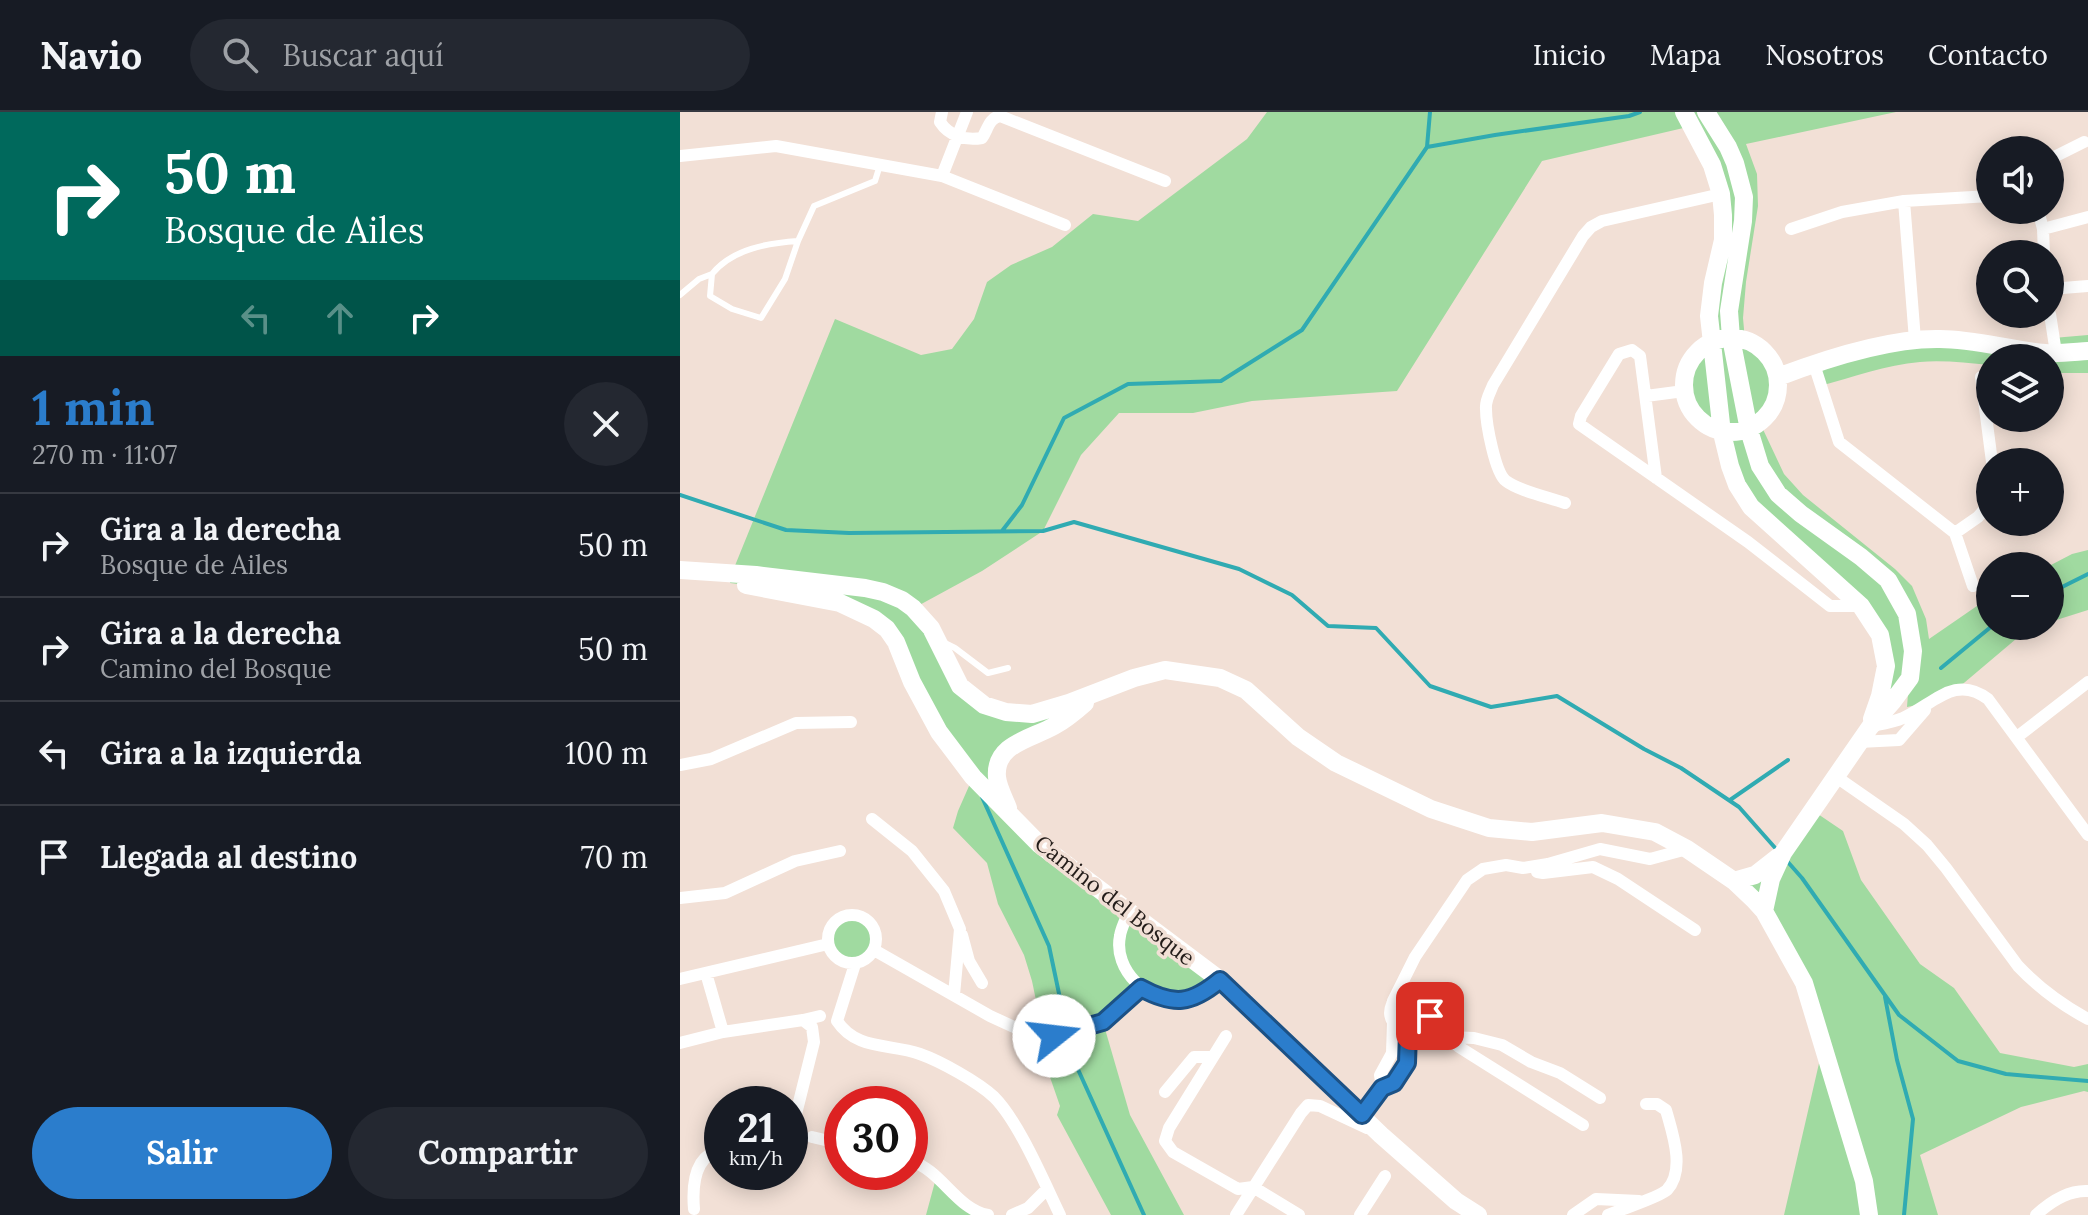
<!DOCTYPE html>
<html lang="es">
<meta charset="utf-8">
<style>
:root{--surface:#171b24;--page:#242831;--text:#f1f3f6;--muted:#9ea1a6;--line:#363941;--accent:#2b7dcc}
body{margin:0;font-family:Lora,serif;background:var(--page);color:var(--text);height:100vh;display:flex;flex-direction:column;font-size:30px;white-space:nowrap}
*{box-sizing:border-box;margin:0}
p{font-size:26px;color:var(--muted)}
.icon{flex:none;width:44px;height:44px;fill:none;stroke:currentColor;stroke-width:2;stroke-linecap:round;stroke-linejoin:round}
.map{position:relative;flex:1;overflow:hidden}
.drawer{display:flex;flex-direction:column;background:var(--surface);width:680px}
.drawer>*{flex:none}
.guide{background:#00695c;color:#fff;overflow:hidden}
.buttons{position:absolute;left:1296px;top:24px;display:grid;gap:16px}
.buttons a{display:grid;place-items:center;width:88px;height:88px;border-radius:50%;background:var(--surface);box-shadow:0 4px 20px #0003;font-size:40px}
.speed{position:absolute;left:24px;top:974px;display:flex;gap:16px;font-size:40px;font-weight:700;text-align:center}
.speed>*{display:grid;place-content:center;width:104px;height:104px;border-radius:50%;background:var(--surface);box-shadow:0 4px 20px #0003;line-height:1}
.speed small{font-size:20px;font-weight:400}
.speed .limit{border:12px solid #d22;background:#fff;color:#111}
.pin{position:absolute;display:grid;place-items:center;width:68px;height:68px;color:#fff;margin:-34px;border-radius:16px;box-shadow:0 4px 12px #0006}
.me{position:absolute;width:88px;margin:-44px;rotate:74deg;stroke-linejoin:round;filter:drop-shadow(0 0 6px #0008)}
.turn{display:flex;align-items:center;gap:28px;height:168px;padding:0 32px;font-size:36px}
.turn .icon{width:104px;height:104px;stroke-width:2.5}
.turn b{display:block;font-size:56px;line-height:68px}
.lanes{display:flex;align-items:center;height:76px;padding:0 32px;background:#0003;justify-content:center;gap:40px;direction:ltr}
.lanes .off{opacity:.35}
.round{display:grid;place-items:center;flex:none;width:84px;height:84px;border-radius:42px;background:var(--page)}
.overview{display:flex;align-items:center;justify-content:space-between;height:136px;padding:0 32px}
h1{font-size:48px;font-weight:700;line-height:60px;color:var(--accent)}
.primary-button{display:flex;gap:16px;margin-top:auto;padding:16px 32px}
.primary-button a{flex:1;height:92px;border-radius:48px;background:var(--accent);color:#fff;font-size:32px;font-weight:700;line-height:92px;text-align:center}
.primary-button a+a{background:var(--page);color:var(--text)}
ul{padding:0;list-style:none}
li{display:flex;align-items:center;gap:24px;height:104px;padding:0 32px;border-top:2px solid var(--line)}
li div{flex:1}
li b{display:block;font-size:30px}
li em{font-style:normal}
header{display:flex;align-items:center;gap:48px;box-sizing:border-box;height:112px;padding:0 40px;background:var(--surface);border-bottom:2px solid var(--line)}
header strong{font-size:38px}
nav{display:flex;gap:44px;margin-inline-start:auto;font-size:28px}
.search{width:560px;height:72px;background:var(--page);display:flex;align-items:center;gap:20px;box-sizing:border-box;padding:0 28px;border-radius:44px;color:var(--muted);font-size:30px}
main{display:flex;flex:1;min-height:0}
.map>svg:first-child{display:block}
.green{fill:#a0daa0}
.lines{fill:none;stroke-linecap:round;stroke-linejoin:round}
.stream{stroke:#30abb2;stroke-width:4}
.lane{stroke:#fff;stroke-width:6}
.street{stroke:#fff;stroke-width:12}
.secondary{stroke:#fff;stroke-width:18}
.route-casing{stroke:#1c5185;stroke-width:20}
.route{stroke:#2b7dcc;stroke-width:14}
.labels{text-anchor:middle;stroke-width:7;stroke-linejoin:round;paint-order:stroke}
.street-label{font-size:22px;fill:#231c19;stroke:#f2e0d6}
</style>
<header>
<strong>Navio</strong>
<div class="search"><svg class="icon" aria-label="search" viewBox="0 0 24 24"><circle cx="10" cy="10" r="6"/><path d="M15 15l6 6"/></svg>Buscar aquí</div>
<nav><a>Inicio</a><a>Mapa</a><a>Nosotros</a><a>Contacto</a></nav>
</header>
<main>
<section class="drawer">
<div class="guide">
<div class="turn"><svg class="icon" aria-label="right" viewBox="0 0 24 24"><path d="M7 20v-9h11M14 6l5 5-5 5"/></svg><div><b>50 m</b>Bosque de Ailes</div></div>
<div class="lanes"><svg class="icon off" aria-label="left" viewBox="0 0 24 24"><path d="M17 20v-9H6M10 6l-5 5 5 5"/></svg><svg class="icon off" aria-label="ahead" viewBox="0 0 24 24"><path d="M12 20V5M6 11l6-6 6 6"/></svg><svg class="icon" aria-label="right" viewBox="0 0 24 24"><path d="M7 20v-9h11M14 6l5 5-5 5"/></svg></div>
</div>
<div class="overview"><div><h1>1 min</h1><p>270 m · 11:07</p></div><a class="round"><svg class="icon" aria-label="close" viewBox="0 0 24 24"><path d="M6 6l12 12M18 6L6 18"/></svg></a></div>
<ul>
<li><svg class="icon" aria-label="right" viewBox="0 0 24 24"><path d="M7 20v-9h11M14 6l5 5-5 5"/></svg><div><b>Gira a la derecha</b><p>Bosque de Ailes</p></div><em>50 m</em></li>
<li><svg class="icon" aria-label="right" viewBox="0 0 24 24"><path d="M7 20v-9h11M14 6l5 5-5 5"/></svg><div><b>Gira a la derecha</b><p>Camino del Bosque</p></div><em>50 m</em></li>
<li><svg class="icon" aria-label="left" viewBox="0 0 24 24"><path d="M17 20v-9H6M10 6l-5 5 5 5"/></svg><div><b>Gira a la izquierda</b></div><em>100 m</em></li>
<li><svg class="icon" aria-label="arrive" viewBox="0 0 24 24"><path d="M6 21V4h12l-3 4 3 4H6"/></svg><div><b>Llegada al destino</b></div><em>70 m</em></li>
</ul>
<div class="primary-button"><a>Salir</a><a>Compartir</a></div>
</section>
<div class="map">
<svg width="1408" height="1103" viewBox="0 0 1408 1103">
<rect width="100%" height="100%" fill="#f2e0d6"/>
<!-- green -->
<path class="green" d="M587 0H1216L1066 32 1077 62 1078 94 1066 170 1063 206 1065 228C1102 244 1108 283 1080 311L1104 362 1123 383 1215 457 1232 474 1246 507 1249 527 1310 485V514H1357L1349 516 1278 576 1252 590 1227 595 1229 568 1200 584V523L1071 395 1042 321C1035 317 1025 314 1019 308 1002 291 1000 268 1012 248 1016 241 1025 235 1031 230L1043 103 1012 14 862 49 717 279 572 289 513 301H439L401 343 363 419 302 459 234 496 280 574 326 600 389 591 318 652 331 702 540 868 502 888 460 876 423 910 450 1003 504 1103H431L377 1003 380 994 355 922H363L352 869 344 843 318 792 307 751 273 716 278 699 293 665 194 507 74 474 50 471 52 461 155 207 241 243 272 237 294 207 307 170 331 153 372 135 413 102 458 109 567 27Z
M1408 223V261H1370V246H1310V253C1287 251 1263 248 1240 250 1206 253 1173 265 1140 274L1134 252 1235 228 1375 241 1373 226Z
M1408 438V498L1370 510 1369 454 1392 442Z
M1132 698 1163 719 1181 768 1240 852 1274 876 1320 941 1394 955 1408 952V980L1404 979 1341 995 1240 1043 1258 1103H1104L1143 934 1124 871 1054 769 1075 763Z
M148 827a24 24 0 1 1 48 0a24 24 0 1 1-48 0Z
M256 1066 308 1103H246Z"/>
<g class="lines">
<!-- stream -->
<path class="stream" d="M747 35 815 23 949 4 960 0
M0 383 106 418 169 421 363 419 394 410 559 457 612 483 648 514 696 516 750 574 811 595 877 584 964 637 1001 656 1059 695 1097 738
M322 419 342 393 384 306 448 272 541 269 622 218 747 35 750 0
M1370 481 1408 462
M1261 556 1312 514
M302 685 369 834 385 910
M1050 688 1108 648
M1107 749 1122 766 1219 903 1278 949 1326 962 1408 969
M1205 885 1217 948 1233 1007 1224 1103
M391 942 464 1103"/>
<!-- lane -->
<path class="lane" d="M32 162C52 137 88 131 118 129L134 94 195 69 200 53
M0 183 19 167 32 162 30 184 52 197 81 206 105 167 118 129
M263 530 275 536 308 561 328 556"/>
<!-- street -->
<path class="street" d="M262 0 260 10C269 24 286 29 302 26 308 17 309 6 320 4L485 69
M0 44 96 34 262 64 385 113
M1370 47 1404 30
M262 64 287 0
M1224 89 1235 228
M1358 98 1363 117 1364 142
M1111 117 1162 100 1224 89 1310 84
M1363 117 1408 105
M1370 177 1408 174
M1370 202 1376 241
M1134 252 1159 330 1275 421 1293 474
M1301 265 1312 350
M966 284 1004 279
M976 366 960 244 952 238 939 242 901 304 899 312 1068 430 1150 494H1181
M885 391C868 385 839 379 826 369 815 361 806 311 806 297 805 288 810 281 813 273L903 124 911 115 922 109 1041 82
M1275 421 1298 405 1310 391
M1192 614C1202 612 1214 610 1223 606 1254 592 1275 562 1308 587L1408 723
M1337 625 1408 570
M1179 630 1219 628 1245 598
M0 653 31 647 116 611 171 610
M1155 664 1224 712 1247 733 1266 756 1338 854C1358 875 1382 893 1408 907
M192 707 232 739 264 779 280 817 274 883
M857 760 863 761 913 755 938 767 1015 818
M0 786 45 781 115 749 160 739
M448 800C446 808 441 816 440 824 433 858 468 891 501 888 517 887 529 878 540 868
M148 827a24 24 0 1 1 48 0a24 24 0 1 1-48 0Z
M282 823 289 849 302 871
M194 838 310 904 345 920 374 924 423 910 461 876
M175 852 157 909C177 939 210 931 240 942 260 949 298 970 314 985 339 1010 364 1070 380 1103
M26 861 43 920
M0 867 148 832
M713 889 735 845 787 768 803 757 826 753 843 756 868 752 920 737 970 747 1007 737
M750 894C751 934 700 921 712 892 714 886 719 882 725 881 745 876 750 898 759 911 764 920 771 928 779 935L903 1013
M738 918 768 925 794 926 822 933 851 950 880 961 920 986
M546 924 489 1016 485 1029 493 1040 558 1077 573 1075 619 1103
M0 931 43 920 123 908 140 904
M702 976 700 963 712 941 713 911
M485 980 514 945H533
M682 1003 702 976 714 971 727 951 728 920
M110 1016 113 1014 134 930 132 915 123 908
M132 1025 162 1032
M230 1049C261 1057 276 1097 308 1103
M14 1097C12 1073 14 1043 42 1037
M332 1103 348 1096 367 1077
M556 1103 621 1001 628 993 640 994 687 1016
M680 1103 705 1064
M893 1103 916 1087 959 1089
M928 1103C939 1098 980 1085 987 1078 1006 1058 992 1020 986 998L977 992H966
M1356 1103C1370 1090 1388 1078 1408 1079"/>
<!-- secondary -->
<path class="secondary" d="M1004 0 1032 53 1041 82 1043 103V128L1033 171 1029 204 1042 321 1050 354 1057 373 1071 395 1181 494 1200 523 1206 554 1200 584 1192 607
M1026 0 1048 35 1055 51 1064 85 1063 109 1049 199 1051 226 1069 318 1080 354 1098 382 1121 402 1181 445 1208 468 1227 502 1233 539 1230 566 1213 589 1190 615 1103 741 1091 767 1084 799
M1004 273a47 47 0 1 1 94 0a47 47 0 1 1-94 0Z
M1098 265C1145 247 1209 226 1260 227 1295 227 1330 238 1365 241 1379 242 1394 240 1408 239
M0 458 76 463 185 476 203 480 222 488 233 496 251 516 280 574 304 593 326 600 352 602 389 591 454 566 485 558 540 566 566 578 618 625 656 651 751 697 809 716 852 720 922 711 975 720 1007 737 1054 769 1074 788 1084 799 1124 871 1184 1069 1189 1103
M66 473 160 491 194 507 207 517 216 530 232 570 259 620 293 665 359 732 540 868 701 1023 776 1089 798 1103
M328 696C324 686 318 675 317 665 314 632 351 627 374 614 385 608 396 599 405 591
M1054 769 1075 763 1098 745"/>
</g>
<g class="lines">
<defs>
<path id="route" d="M374 924 423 910 461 876C494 894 511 892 540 868L682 1003 702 976 714 971 727 951 728 920C740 918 745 914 750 904"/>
</defs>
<!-- route casing -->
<use href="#route" class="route-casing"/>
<!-- route -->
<use href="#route" class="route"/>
</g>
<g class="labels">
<!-- street labels -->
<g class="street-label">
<text transform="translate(435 788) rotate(38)" y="8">Camino del Bosque</text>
</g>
</g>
</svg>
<div class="buttons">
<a><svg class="icon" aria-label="sound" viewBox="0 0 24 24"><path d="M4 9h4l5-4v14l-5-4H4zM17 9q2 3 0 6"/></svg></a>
<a><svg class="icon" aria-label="search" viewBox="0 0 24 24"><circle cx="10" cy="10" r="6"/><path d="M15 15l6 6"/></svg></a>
<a><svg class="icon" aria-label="layers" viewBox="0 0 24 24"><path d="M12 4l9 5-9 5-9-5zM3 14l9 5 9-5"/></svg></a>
<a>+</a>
<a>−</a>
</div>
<div class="speed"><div>21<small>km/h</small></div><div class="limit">30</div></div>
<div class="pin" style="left:750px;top:904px;background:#d93025"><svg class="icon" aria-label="arrive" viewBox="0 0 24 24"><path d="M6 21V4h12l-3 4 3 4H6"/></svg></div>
<svg class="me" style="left:374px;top:924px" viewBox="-20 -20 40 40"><circle r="19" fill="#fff"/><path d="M0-13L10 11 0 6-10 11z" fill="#2b7dcc"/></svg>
</div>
</main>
